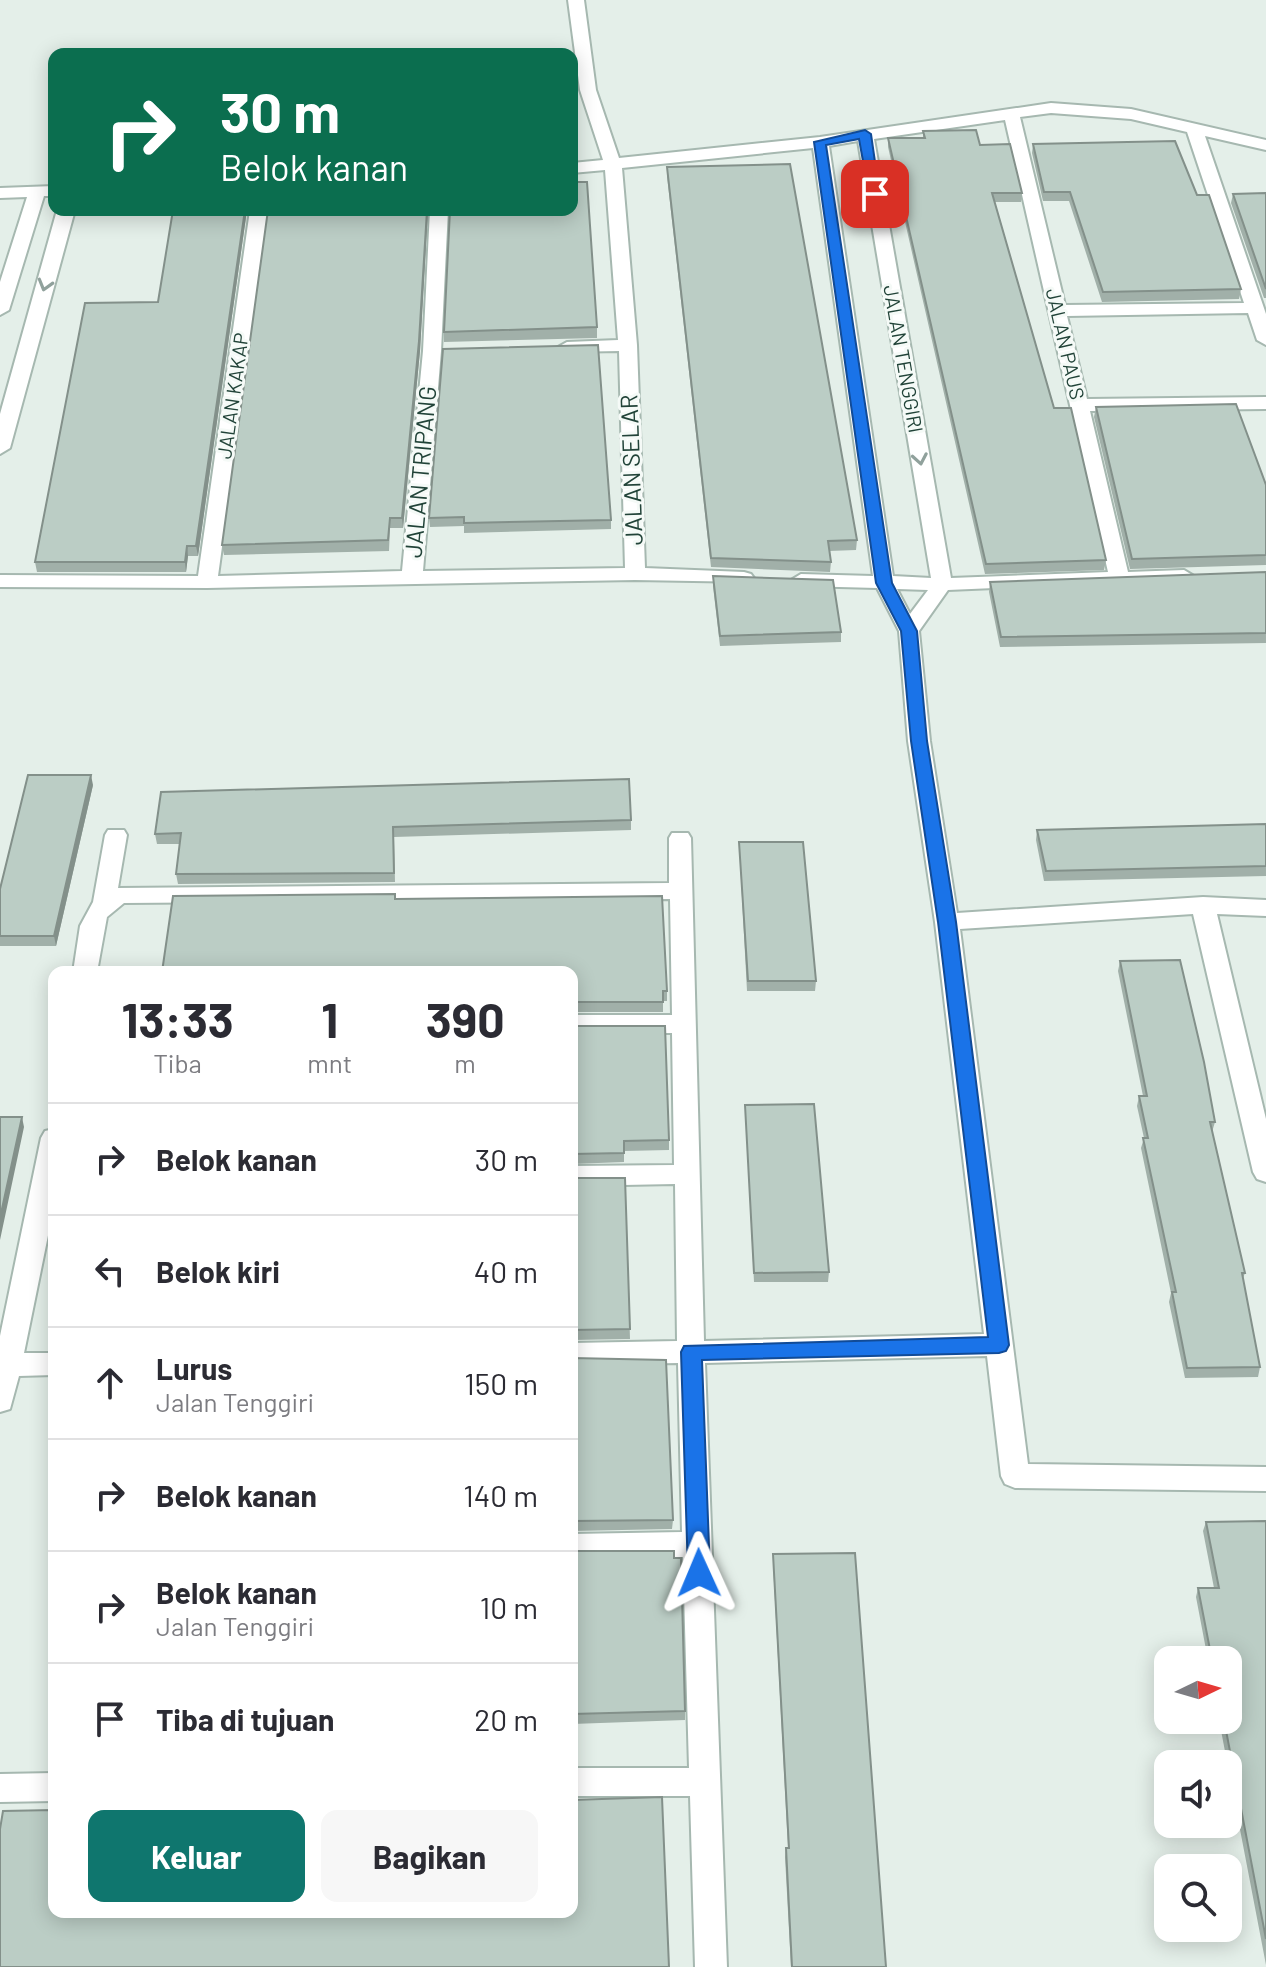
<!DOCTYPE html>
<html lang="id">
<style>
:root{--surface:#fff;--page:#f7f7f7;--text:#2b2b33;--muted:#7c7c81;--line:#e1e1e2;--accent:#0f766e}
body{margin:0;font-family:Barlow,sans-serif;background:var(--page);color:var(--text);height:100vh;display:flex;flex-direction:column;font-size:30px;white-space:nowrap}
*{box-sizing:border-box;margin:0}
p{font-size:26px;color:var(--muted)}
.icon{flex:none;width:44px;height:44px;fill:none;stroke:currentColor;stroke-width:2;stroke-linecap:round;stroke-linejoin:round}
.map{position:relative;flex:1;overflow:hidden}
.details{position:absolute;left:48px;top:966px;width:530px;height:952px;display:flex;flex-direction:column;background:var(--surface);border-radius:16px;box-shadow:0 4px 20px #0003}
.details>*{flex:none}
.hud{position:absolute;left:48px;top:48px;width:530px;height:168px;border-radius:16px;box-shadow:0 4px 20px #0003;background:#0b6e4f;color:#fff;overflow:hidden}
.needle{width:52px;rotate:85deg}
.controls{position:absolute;left:1154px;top:1646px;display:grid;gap:16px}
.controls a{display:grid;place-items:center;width:88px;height:88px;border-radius:16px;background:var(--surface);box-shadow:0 4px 20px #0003;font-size:40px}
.pin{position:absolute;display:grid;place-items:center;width:68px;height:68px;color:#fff;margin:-34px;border-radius:16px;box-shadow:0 4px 12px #0006}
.me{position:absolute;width:88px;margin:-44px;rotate:359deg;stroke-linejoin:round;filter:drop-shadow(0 0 6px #0008)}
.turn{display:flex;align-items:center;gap:28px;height:168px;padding:0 40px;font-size:36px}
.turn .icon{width:104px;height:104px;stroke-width:2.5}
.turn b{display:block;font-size:56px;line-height:68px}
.eta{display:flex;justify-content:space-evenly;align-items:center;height:136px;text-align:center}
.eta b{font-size:48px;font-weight:700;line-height:56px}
.primary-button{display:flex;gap:16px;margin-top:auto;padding:16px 40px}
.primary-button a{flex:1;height:92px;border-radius:16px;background:var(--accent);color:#fff;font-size:32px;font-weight:700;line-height:92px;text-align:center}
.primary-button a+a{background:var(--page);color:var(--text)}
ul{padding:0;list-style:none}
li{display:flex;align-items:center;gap:24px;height:112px;padding:0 40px;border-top:2px solid var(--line)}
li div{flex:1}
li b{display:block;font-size:30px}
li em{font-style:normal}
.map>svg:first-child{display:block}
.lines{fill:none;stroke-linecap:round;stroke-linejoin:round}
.minor-casing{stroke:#a6b8b0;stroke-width:4}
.minor{fill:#fff;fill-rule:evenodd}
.wall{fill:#a1b0a9}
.shaded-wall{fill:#83908a}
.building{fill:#bbcdc5;stroke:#83908a;stroke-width:2}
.oneway{stroke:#90a19c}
.route{fill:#1a73e8;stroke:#114b97;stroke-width:2}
.labels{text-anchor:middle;stroke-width:6;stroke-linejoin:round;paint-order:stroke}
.far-street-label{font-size:20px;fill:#214338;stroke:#f5faf7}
.street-label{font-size:24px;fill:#214338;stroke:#f5faf7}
</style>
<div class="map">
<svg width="1266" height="1967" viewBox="0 0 1266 1967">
<rect width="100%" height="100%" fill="#e4efe9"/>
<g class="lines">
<defs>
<path id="minor" d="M568 0H584L596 90 619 158 820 137 1051 103 1131 109 1266 140V150L1205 136 1266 314V345L1257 340 1248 313 1067 316 1087 399 1266 397V409L1090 411 1128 572 1184 570 1194 576 1191 580 948 590 919 631 930 741 957 913 1203 897 1266 900V916L1217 914 1266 1119V1182L1257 1179 1253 1172 1193 914 960 929 1028 1464 1266 1467V1491L1015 1488 1005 1484 1001 1476 987 1356 705 1363 727 1967H695L690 1796H572V1768H689L683 1557 572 1558V1534L682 1532 678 1363 572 1365V1343L677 1341 675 1184 572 1186V1166L674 1165 672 1033H572V1015H672L670 899 124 903 107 917 97 972H73L80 926 93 902 105 835 108 830H124L127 835 118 888 669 883V838L672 833H688L691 838 704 1341 984 1334 935 922 908 741 899 631 877 588 801 586 791 580 801 574 873 576 813 148 622 168 637 345 645 568 744 572 751 574 754 578 751 582 635 580 207 588 0 587V575L198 576 250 210H268L218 576 402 571 423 351 430 210H448L441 351 423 571 625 568 619 351 567 352 558 347 567 342 618 340 605 170 572 173V163L603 160 580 90ZM1051 113 1131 119 1187 132 1244 303 1065 305 1020 117ZM1005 120 1108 572 951 578 874 139ZM858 141 931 578 893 576 829 146ZM897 589 928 590 910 614Z
M54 186V196H44L9 310 0 315V282L27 197 0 198V188Z
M57 210H75L10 448 0 454V414Z
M54 1129V1206L24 1353H54V1375L19 1376 10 1409 0 1412V1336L41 1138 45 1131Z
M54 1773V1801L0 1802V1774Z"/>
</defs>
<!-- minor casing -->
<use href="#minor" class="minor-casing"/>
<!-- minor -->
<use href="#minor" class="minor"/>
</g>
<!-- wall -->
<path class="wall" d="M923 131 980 145 1022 193 1021 202H995L1054 408 1106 560 1104 570 985 574 888 147V138H923Z
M1033 144 1197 195 1241 289 1239 299 1102 302 1069 201H1043L1032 153Z
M667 167 857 540 856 550 829 551 831 562 830 572 711 567 667 176Z
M1266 193V298H1264L1231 203 1233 194Z
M173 210H247L198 556H188L186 572H37L35 562 158 302Z
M268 210H428L420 351 403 528H390L389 551 224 555 222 545Z
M597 327V338L444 342V332Z
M443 349 611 520V529L464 533V526L430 527 429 518Z
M1096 407 1266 485V565L1130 569 1094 417Z
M1266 572V643L1000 647 989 592 990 582Z
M713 576 841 632V642L720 646 713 586Z
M93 785 56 946H0V889Z
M161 792 631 820V830L394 837 395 882 178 884 176 874 180 844H157L155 834Z
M1266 824V876L1044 881 1036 840 1037 830Z
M739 842 816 981 815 991H747Z
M395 899 667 991V1001H663V1012H572V972Z
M1120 961 1215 1122 1212 1132 1245 1273 1243 1278 1260 1367 1258 1377 1185 1378 1169 1302 1171 1293 1141 1148 1144 1138 1137 1106 1139 1096H1143L1118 971Z
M572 1026 669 1140V1150L624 1151V1162L572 1164Z
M745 1105 829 1272 828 1282H754Z
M572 1178H625L630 1339 572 1340Z
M572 1358 673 1520 672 1529 572 1531Z
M1266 1521V1965L1219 1720H1228V1660H1208L1196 1597 1198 1588H1214L1203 1531 1206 1522Z
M572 1551 685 1711V1720L572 1724Z
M773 1554 886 1967H791L785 1857 786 1848H788L773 1564Z"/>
<!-- shaded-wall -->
<path class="shaded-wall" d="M245 210H247L198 556 196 546Z
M427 210H428L420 351 403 528 402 518Z
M187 546 188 556 186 572 185 562Z
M91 775 93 785 56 946 54 936Z
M22 1117 24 1127 0 1240V1218Z"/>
<!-- building -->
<path class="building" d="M976 130 980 145 1010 144 1022 193H992L1054 408H1071L1106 560 986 564 888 138H925L923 131Z
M1175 141 1197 195H1209L1241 289 1103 292 1070 192H1044L1033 144Z
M790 164 857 540 828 541 831 562 711 558 667 167Z
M572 182H587L597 327 444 332 450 210H572Z
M1266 193V289L1233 194Z
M173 210H245L196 546H187L185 562H35L85 303 158 302Z
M268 210H427L419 341 402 518H390L388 540 222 545Z
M598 345 611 520 464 523V517L429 518 443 349Z
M1236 404 1266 485V555L1132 559 1096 407Z
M1266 572V633L1001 637 990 582Z
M713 576 833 580 841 632 720 636Z
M28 775H91L54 936H0V889Z
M629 779 631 820 393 827 394 873 176 874 181 833 155 834 161 792Z
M1266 824V866L1046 871 1037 830Z
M739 842H803L816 981H748Z
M395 894V899L662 896 667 991H663V1002H572V972H162L173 896Z
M1180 960 1204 1062 1215 1122H1210L1245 1273H1242L1260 1367 1187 1368 1172 1292H1176L1143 1138H1148L1139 1096H1147L1120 961Z
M572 1026H665L669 1140 624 1141V1153L572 1154Z
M814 1104 829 1272 754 1273 745 1105Z
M0 1117H22L0 1218Z
M572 1178H625L630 1329 572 1330Z
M572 1358 666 1360 673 1520 572 1521Z
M1266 1521V1939L1224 1720H1228V1660H1212L1198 1588H1219L1206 1522Z
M572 1551H674V1558H681L685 1711 572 1714Z
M855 1553 886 1967H792L786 1848H789L773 1554Z
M662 1797 669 1967H0V1829L3 1811 54 1810V1912H572V1800Z"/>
<!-- one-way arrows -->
<defs><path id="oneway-chevron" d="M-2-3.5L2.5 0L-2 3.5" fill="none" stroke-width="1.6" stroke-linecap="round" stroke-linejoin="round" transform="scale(2)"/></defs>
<g class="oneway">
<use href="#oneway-chevron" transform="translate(45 285) rotate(106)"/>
<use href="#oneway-chevron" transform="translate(920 459) rotate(80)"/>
</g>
<!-- route -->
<path class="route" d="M865 130 871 134 880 197 869 194 859 139 826 145 892 583 917 631 927 741 956 922 1009 1345 1006 1351 999 1353 702 1360 710 1573 707 1580 699 1583 691 1580 688 1573 681 1352 684 1346 988 1337 938 922 911 741 901 631 876 583 814 142Z"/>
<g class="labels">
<!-- far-street labels -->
<g class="far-street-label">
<text transform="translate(1065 344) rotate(77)" y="7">JALAN PAUS</text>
<text transform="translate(903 359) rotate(80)" y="7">JALAN TENGGIRI</text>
<text transform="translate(233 396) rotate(-82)" y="7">JALAN KAKAP</text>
</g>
<!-- street labels -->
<g class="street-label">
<text transform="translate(632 470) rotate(-92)" y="8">JALAN SELAR</text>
<text transform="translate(421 472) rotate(-85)" y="8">JALAN TRIPANG</text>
</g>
</g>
</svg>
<div class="controls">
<a><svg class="needle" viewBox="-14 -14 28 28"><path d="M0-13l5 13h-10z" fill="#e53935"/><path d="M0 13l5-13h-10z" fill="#7c7c81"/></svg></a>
<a><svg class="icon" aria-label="sound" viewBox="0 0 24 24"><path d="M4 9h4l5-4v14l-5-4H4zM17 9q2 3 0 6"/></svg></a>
<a><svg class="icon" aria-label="search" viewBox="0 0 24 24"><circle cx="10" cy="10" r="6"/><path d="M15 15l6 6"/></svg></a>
</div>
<div class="pin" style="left:875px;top:194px;background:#d93025"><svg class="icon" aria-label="arrive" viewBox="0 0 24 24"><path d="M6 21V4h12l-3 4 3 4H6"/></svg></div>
<svg class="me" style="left:699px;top:1573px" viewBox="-20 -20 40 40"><path d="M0-17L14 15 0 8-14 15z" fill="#1a73e8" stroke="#fff" stroke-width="4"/></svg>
<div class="hud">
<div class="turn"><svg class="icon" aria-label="right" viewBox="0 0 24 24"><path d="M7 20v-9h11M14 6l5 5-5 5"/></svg><div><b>30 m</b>Belok kanan</div></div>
</div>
<section class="details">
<div class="eta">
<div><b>13:33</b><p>Tiba</p></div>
<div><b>1</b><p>mnt</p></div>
<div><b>390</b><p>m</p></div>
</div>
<ul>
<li><svg class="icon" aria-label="right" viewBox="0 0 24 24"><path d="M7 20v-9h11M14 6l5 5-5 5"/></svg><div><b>Belok kanan</b></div><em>30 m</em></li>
<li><svg class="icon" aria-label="left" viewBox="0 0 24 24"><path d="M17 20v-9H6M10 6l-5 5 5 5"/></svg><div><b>Belok kiri</b></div><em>40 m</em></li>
<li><svg class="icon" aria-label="ahead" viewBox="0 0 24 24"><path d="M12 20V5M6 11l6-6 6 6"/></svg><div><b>Lurus</b><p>Jalan Tenggiri</p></div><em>150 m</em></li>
<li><svg class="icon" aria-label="right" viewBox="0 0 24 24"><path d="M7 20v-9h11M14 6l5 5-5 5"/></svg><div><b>Belok kanan</b></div><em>140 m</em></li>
<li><svg class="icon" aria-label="right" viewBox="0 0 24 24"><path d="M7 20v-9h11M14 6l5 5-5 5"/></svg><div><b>Belok kanan</b><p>Jalan Tenggiri</p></div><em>10 m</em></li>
<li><svg class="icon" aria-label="arrive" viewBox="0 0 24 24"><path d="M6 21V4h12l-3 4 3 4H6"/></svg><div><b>Tiba di tujuan</b></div><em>20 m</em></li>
</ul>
<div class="primary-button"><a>Keluar</a><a>Bagikan</a></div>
</section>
</div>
